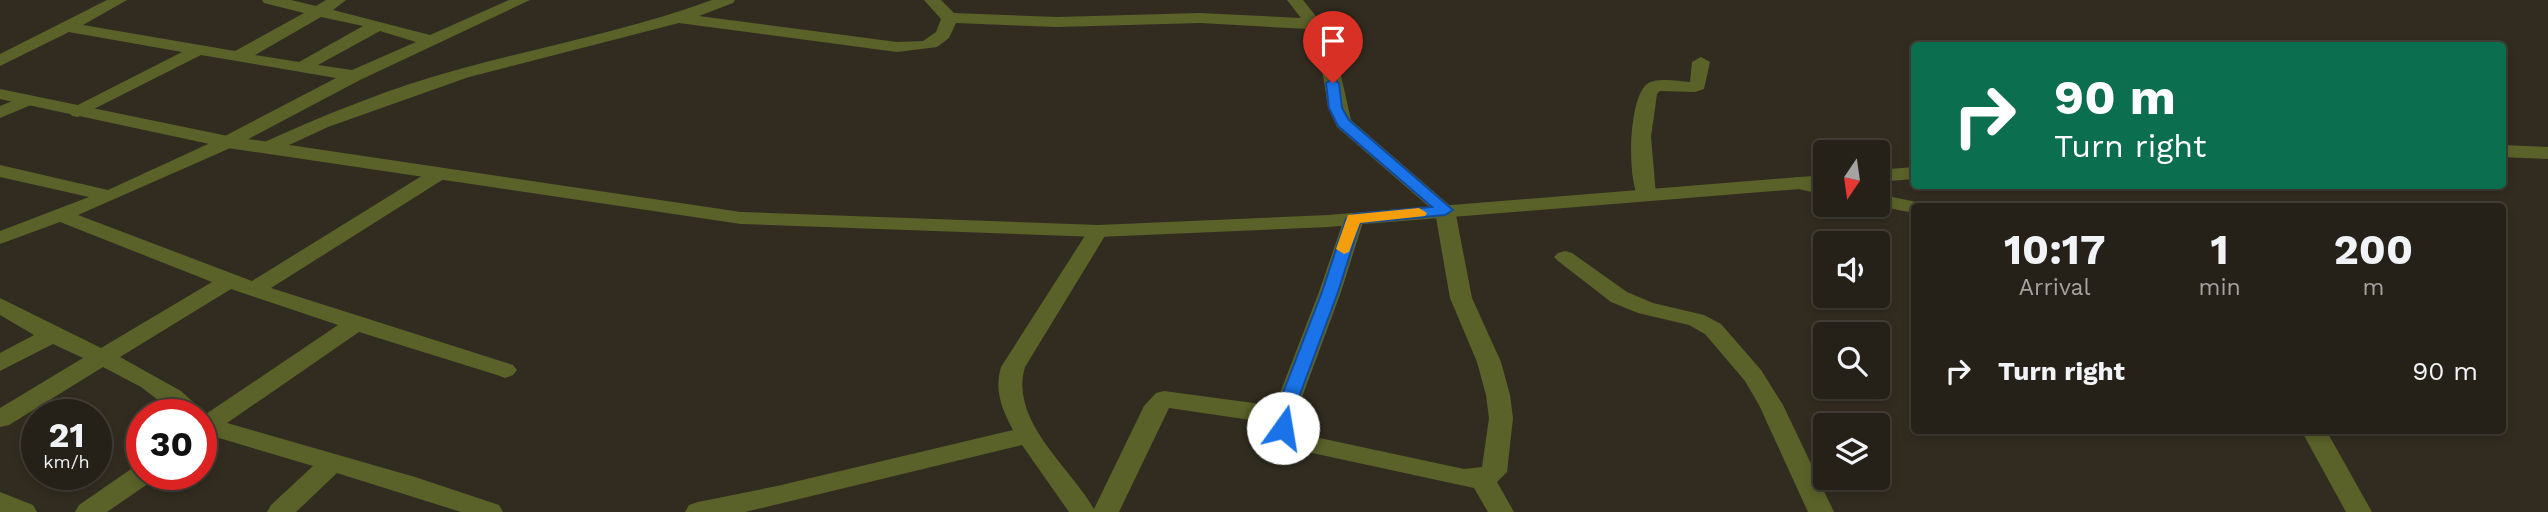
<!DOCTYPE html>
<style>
:root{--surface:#262118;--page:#2e2921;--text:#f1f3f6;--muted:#a4a3a2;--line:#423e37}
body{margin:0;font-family:"Work Sans",sans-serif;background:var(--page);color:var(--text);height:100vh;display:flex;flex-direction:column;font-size:26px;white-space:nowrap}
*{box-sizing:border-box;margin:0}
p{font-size:23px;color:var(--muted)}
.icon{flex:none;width:38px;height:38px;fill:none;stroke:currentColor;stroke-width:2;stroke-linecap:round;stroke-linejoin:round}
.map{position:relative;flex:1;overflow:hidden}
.details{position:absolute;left:1911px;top:203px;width:595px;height:231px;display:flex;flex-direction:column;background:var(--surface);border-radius:7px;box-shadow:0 4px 10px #0003,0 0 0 2px var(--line)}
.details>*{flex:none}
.banner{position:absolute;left:1911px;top:42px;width:595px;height:147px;border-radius:7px;box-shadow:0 4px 10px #0003,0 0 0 2px var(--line);background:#0b6e4f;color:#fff;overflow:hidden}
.needle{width:46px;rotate:193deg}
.controls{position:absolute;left:1813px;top:140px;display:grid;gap:14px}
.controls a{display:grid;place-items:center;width:77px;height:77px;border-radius:7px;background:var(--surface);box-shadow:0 4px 10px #0003,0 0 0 2px var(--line);font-size:35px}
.speed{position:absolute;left:21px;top:399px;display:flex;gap:14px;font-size:35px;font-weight:700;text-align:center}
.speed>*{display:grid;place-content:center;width:91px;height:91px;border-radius:50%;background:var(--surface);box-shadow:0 4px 10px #0003,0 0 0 2px var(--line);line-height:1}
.speed small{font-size:18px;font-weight:400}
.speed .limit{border:10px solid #d22;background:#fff;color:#111}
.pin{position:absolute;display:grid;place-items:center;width:60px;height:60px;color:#fff;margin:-72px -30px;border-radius:50% 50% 50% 0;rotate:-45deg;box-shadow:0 0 7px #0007}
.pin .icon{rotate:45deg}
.me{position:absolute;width:77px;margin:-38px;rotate:13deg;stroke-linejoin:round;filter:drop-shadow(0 0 5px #0008)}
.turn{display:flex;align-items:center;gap:24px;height:147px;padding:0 28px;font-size:32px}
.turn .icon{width:91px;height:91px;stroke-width:2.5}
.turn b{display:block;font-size:49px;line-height:60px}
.eta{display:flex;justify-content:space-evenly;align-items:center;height:119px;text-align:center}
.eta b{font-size:42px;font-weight:700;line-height:49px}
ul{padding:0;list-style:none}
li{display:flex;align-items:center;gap:21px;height:98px;padding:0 28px}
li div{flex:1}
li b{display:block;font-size:26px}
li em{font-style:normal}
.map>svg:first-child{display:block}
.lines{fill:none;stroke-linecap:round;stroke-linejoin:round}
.minor{fill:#5a6229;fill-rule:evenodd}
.tertiary{fill:#5a6229;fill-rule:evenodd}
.route{fill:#1a73e8;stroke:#114b97;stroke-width:2}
.slow{fill:#f59e0b}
</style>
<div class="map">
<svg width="2548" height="512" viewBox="0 0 2548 512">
<rect width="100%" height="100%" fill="#322c20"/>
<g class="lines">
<!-- minor -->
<path class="minor" d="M107 0H127L83 25 235 51 304 13 264 3 262 0H291L316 6 326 0H346L333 10 430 35 509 0H530L360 80 235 146 78 215 252 281 433 169H447L450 173 447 177 271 288 513 365 517 370 513 375 505 378 497 375 359 332 227 423 415 477 499 505 503 512H461L337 473 296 512H267L271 505 313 466 209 435 201 437V415H178L141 387 103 367 9 425 0 427V408L83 358 53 344 0 371V353L34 335 0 315V298L101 348 212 282 60 222 0 244V231L89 197 0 177V165L108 190 221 138 336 78 201 55 78 117 72 116 69 112 72 108 182 52 69 32 0 66V54ZM321 17 363 26 299 62 255 55ZM380 31 416 42 352 70 318 65ZM231 289 338 325 206 414 181 391 120 357Z
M712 0H735L733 3 699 16 897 42 923 41 936 32 941 19 924 0H941L954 13 1057 17 1200 13 1301 18 1287 0H1303L1322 24 1335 49 1351 120 1455 210 1472 298 1501 362 1510 395 1513 418 1507 472 1497 482 1514 512H1488L1474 488 1303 451 1283 444 1271 428V423L1169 408 1119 512H1069L1022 445 745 512H685L689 505 698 502 777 486 1013 430C1002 409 994 391 1001 367L1088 231 1091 227H1105L1108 231 1025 367C1009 421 1070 467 1094 509L1144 406 1156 393 1164 391 1275 406 1319 292 1344 219 1347 215H1361L1364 219 1341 292 1295 416V426L1301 432 1315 437 1464 469 1482 467 1489 418 1486 395 1477 362 1450 298 1435 212 1337 127 1328 107 1320 57 1308 29 1200 23 1057 27 956 23 949 38 937 47 897 52 679 23 469 77 328 127 274 152H260L258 148 260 144C324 115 392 87 460 69 544 46 630 30 712 0Z
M1701 57 1710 62 1704 89 1695 92 1660 91 1657 94 1651 137 1656 195 1653 199H1639C1627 180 1628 99 1647 84 1656 77 1678 81 1690 82L1692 62Z
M25 96 31 97 34 101 31 105 0 118V106Z
M1797 177 1825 183V195L1790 187 1787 183 1790 179Z
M1878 194 1921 203 1924 206H1914V213L1873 205H1878Z
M1565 251 1572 253 1627 292 1653 303 1704 315 1721 324 1761 370 1783 405 1834 512H1808L1759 405 1745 381 1705 334 1689 325 1638 313 1611 302 1558 261 1554 257 1558 253Z
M2301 430H2326L2372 512H2346Z
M142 465V474H156L152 481 107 512H75L79 505 134 467Z
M0 492 33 505 37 512H0Z"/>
<!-- tertiary -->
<path class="tertiary" d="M0 89 228 136 741 212 1098 225 1328 215 1825 175V187L1328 227 1098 237 741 224 228 148 0 99Z
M2502 145 2548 147V159L2502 157Z
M1914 167V179L1878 182V170Z"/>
</g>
<!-- route -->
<path class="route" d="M1333 79 1339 83 1342 108 1349 120 1453 210 1445 215 1360 223 1338 292 1292 416 1290 433H1277L1274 416 1322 292 1346 219 1354 214 1432 207 1338 126 1329 108 1326 83Z"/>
<!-- slow -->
<path class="slow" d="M1419 208 1427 213 1425 216 1360 223 1349 252 1344 254 1336 249 1348 215Z"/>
</svg>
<div class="controls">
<a><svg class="needle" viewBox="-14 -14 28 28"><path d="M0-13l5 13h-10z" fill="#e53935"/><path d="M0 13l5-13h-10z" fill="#a4a3a2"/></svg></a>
<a><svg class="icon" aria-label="sound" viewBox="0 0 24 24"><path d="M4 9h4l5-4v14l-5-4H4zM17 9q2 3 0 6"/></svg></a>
<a><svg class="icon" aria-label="search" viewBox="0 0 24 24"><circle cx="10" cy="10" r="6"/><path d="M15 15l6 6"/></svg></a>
<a><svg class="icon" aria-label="layers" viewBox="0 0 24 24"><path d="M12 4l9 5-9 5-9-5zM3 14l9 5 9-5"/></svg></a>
</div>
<div class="speed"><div>21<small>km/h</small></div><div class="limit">30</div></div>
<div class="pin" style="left:1333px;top:83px;background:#d93025"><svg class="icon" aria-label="arrive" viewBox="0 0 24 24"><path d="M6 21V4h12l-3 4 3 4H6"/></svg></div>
<svg class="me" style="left:1283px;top:428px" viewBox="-20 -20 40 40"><circle r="19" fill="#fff"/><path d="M0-13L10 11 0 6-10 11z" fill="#1a73e8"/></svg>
<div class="banner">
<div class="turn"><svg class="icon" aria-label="right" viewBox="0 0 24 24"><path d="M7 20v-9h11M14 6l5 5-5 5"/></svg><div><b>90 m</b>Turn right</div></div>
</div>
<section class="details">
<div class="eta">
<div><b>10:17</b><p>Arrival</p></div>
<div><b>1</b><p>min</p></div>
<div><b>200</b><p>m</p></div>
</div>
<ul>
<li><svg class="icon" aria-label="right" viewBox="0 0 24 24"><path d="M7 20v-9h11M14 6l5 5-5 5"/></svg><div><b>Turn right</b></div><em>90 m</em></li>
</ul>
</section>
</div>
